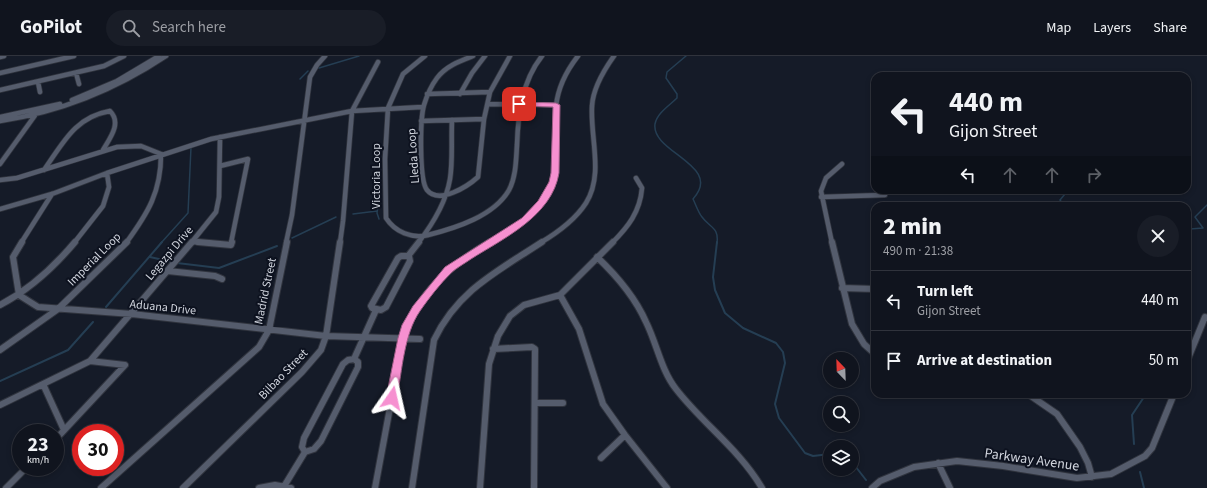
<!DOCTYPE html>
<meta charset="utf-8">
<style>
:root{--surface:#10141e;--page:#191d27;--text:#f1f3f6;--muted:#9c9ea4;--line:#30333c}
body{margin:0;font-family:"Source Sans 3",sans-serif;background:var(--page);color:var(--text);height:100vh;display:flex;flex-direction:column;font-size:15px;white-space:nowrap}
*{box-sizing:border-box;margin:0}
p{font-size:13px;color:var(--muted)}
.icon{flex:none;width:22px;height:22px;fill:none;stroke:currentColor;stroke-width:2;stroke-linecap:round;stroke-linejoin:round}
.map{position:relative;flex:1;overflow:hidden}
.side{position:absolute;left:871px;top:146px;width:320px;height:196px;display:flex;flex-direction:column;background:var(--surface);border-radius:12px;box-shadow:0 2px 6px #0003,0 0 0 1px var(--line)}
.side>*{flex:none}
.guide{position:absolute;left:871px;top:16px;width:320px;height:122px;border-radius:12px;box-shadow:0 2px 6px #0003,0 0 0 1px var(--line);background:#10141e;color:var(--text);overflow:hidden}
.needle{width:26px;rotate:337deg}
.buttons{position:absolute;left:823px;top:296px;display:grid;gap:8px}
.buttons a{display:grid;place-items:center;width:36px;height:36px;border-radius:50%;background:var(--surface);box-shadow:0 2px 6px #0003,0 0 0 1px var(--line);font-size:20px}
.speed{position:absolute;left:12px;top:368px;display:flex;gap:8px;font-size:20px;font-weight:700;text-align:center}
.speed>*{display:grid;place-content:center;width:52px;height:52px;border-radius:50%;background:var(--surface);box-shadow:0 2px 6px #0003,0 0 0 1px var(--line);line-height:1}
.speed small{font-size:10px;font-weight:400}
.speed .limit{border:6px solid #d22;background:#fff;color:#111}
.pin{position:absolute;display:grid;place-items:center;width:34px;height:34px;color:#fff;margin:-17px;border-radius:8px;box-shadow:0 2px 6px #0006}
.me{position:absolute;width:44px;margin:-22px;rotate:11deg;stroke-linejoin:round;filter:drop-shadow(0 0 3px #0008)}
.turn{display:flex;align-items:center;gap:14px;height:84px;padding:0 12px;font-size:18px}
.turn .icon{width:52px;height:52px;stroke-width:2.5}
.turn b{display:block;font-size:28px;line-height:34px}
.lanes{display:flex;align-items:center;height:38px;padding:0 12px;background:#0003;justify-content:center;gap:20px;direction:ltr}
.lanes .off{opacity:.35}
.round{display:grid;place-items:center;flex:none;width:42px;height:42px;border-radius:21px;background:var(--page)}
.headline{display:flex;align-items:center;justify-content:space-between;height:68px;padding:0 12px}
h1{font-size:24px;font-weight:800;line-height:30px}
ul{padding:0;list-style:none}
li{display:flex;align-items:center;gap:12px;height:60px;padding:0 12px;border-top:1px solid var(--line)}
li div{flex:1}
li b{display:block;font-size:15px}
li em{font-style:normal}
header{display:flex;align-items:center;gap:24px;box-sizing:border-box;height:56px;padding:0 20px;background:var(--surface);border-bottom:1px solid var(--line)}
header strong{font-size:19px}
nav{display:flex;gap:22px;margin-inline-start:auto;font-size:14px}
.search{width:280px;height:36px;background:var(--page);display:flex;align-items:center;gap:10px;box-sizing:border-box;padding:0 14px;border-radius:22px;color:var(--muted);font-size:15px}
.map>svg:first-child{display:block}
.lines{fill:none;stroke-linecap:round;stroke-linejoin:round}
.stream-far1{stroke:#253e53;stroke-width:1.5}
.stream{stroke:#253e53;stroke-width:2}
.street-far1-casing{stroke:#30343e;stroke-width:6}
.street-casing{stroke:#30343e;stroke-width:8}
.street-far1{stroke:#555c6c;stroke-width:4.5}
.street{stroke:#555c6c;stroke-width:6}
.route{fill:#f690d0;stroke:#a05e87}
.labels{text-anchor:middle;stroke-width:4;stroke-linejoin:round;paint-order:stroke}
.street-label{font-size:12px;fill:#d1d5de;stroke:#0d121f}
.near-street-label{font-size:14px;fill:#d1d5de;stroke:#0d121f}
</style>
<header>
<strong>GoPilot</strong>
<div class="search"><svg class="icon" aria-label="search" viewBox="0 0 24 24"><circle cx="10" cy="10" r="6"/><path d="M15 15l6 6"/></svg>Search here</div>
<nav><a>Map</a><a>Layers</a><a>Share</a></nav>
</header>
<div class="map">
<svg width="1207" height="432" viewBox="0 0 1207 432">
<rect width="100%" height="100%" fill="#151b28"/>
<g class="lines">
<!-- stream-far1 -->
<path class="stream-far1" d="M686 0 667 16 666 22 677 38V42C670 49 657 57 655 68 651 97 724 109 693 143 696 149 698 156 702 161 710 172 719 171 717 187
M319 12 359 0
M300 23 308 15
M1059 134 1065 138 1060 144 1064 150
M379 143 377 157 379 163
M353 158 377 155
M1187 176 1190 173 1203 172 1195 161 1207 149
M292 182 336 161
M161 187 188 157 191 91"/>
<!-- stream -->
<path class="stream" d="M717 186 713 221 715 234 725 257 743 272 776 287 783 296 785 307 775 348 779 362 805 397 813 400 830 398
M150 201 172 206
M177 207 219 212 277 190
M1187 231V243
M106 251 162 186
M0 325 68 294 93 266
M1134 388 1132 359 1146 338
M852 406 866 424
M1140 416 1144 432"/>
<defs>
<path id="street-far1" d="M425 0 403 18 388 52 385 103 386 162C395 176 412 183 428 179 456 172 494 160 509 134 516 121 516 104 517 89 518 58 522 25 542 0
M473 0C460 5 446 10 437 22 431 30 427 39 424 49 420 63 419 124 427 134 439 149 468 130 478 121L484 63 490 36 510 0
M0 1 4 0
M0 17 74 0
M76 17 79 28
M38 26 40 36
M0 34 104 10 124 0
M427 38 490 36
M460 38 472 17 485 0
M72 44 117 25 159 0
M488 48 556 49
M0 61 60 48
M0 65C61 56 115 34 166 0
M421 65 484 63
M0 108 36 58
M220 110 248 103 231 187
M44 114C63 87 75 61 110 55 122 67 110 82 103 94
M0 124 17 122 117 91 141 90 161 98C161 136 148 157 126 187
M821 141 885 139
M0 153 52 138 107 117 211 83 352 55 422 51
M193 186 211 187
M21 187 52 138
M74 187 103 150 109 131 107 117
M191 187 216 156 219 141 220 81
M286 187 292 159 310 21 317 9 325 0
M340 187 343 165 352 55 378 6
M418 187C432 169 446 147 450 123 453 104 451 84 452 64
M488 187C507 176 528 165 541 147 563 119 553 83 556 50 558 32 567 14 578 0
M540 187C557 177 575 164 586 147 604 118 590 82 592 50 593 32 604 14 614 0
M612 187C628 171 640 156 642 132L636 122
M832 187 821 135 826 122 842 108"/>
<path id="street" d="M22 186 13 201 19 239 38 251 132 258 326 280 420 283
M198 186 231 189 232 186
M832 186 852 268 864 288 875 298
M401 200H409L410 205 386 251 381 254 372 252 371 250 398 202Z
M408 200 419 186
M597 201C617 220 635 241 646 266 657 288 661 314 676 333 703 368 739 393 762 432
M168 215 215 220 222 223
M842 232 875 233
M560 239 579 273 603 348 625 379 667 432
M0 249C29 234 54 211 75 186
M493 293 532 291 535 293 534 432
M0 294 58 253 127 186
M354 303 376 254
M1187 305 1205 261 1207 262
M43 328 64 374
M1028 338 1057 358 1080 391 1088 407 1092 421
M535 347H563
M0 349 90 305 192 186
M55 384 125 309 90 305
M305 396 302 391 304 382 343 308 348 304 354 303
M601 402 625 379
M938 407 950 432
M6 432 27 411
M101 432 259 291 269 274 287 186
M183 432 302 316 321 294 326 280 340 186
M259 432 275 429 291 432
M283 432 305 396 314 393 321 385 358 311V306L354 303
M375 432 403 282C419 236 449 210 490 186
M412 432 434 284C458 234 498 215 542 186
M480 432 489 308 498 280 510 260 524 249 560 239 613 186
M872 432 880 425 914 411 957 405 1003 410 1077 422 1111 418 1145 400 1152 392 1174 338"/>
</defs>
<!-- street-far1 casing -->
<use href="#street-far1" class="street-far1-casing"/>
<!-- street casing -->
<use href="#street" class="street-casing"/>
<!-- street-far1 -->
<use href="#street-far1" class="street-far1"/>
<!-- street -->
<use href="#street" class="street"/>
</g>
<!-- route -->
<path class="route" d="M517 46 556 47 560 49 559 117C552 160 504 182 471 203 464 208 456 212 451 217 440 228 429 242 420 255 404 278 402 315 397 342L395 346 392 347 388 346 386 342 398 282 402 269 413 250 445 211 522 162 538 145 549 126 551 117 553 51 519 50 516 48Z"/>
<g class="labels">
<!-- street labels -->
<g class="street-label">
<text transform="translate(413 100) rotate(-94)" y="4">Lleda Loop</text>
<text transform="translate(376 120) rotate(-90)" y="4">Victoria Loop</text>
<text transform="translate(169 197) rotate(-50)" y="4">Legazpi Drive</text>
<text transform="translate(94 203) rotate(-45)" y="4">Imperial Loop</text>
<text transform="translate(265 235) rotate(-78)" y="4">Madrid Street</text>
<text transform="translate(163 251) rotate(6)" y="4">Aduana Drive</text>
<text transform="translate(283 318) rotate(-46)" y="4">Bilbao Street</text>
</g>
<!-- near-street labels -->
<g class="near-street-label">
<text transform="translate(1032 403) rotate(8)" y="5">Parkway Avenue</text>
</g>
</g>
</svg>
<div class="buttons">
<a><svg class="needle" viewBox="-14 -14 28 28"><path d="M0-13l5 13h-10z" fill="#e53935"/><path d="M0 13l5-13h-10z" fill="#9c9ea4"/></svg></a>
<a><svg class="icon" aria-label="search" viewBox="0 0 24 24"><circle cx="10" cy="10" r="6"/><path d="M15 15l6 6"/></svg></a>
<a><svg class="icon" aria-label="layers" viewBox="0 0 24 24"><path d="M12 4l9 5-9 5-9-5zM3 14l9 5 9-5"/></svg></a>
</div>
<div class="speed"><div>23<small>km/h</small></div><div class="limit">30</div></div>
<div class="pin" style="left:519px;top:48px;background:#d93025"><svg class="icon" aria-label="arrive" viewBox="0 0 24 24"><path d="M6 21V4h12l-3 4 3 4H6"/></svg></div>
<svg class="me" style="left:392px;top:342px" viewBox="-20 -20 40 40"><path d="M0-17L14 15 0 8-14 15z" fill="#f690d0" stroke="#fff" stroke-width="4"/></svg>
<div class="guide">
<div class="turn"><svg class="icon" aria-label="left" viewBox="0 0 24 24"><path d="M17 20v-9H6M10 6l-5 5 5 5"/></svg><div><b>440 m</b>Gijon Street</div></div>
<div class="lanes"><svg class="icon" aria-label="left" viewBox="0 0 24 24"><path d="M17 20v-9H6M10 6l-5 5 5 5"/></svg><svg class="icon off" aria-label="ahead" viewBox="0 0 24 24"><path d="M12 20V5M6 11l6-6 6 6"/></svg><svg class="icon off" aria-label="ahead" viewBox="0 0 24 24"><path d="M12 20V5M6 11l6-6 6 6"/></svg><svg class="icon off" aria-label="right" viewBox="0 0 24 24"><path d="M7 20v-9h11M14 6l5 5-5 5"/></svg></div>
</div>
<section class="side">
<div class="headline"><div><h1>2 min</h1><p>490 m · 21:38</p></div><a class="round"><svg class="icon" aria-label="close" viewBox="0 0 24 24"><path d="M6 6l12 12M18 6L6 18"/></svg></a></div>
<ul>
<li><svg class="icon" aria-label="left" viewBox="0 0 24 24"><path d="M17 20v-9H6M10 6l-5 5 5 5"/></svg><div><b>Turn left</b><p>Gijon Street</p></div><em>440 m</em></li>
<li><svg class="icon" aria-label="arrive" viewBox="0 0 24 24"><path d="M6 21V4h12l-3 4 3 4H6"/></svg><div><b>Arrive at destination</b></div><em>50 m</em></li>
</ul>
</section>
</div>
